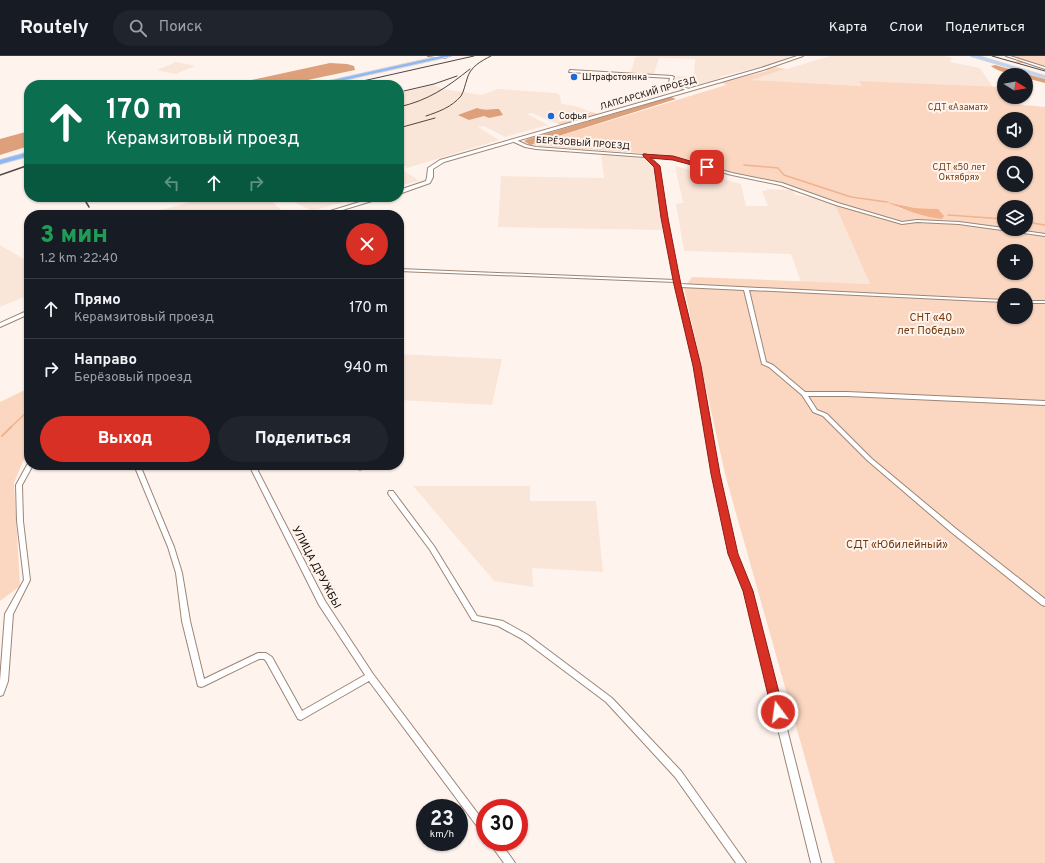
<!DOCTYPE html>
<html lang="ru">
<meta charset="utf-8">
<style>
:root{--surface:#171b24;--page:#20242c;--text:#f1f3f6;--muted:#9ea1a6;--line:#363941;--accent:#d93025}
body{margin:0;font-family:Overpass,sans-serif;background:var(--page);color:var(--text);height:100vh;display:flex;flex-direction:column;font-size:15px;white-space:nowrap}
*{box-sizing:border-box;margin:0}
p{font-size:13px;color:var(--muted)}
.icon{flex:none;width:22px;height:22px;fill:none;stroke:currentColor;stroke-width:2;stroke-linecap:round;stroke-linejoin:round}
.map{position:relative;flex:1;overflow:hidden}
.drawer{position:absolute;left:24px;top:154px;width:380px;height:260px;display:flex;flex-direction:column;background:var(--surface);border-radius:16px;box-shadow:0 1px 3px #0004}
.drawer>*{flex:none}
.hud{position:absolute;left:24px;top:24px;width:380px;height:122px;border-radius:16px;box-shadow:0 1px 3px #0004;background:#0b6e4f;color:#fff;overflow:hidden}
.needle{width:26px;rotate:101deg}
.fabs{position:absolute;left:997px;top:12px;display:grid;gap:8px}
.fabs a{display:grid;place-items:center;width:36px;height:36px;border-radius:50%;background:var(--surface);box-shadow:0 1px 3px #0004;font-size:20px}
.speed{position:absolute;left:416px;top:743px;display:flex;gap:8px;font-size:20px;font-weight:700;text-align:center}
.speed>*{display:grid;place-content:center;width:52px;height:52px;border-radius:50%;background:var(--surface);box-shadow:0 1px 3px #0004;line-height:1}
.speed small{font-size:10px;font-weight:400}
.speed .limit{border:6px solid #d22;background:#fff;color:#111}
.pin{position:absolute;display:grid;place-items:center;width:34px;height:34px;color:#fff;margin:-17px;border-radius:8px;box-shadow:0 2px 6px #0006}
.me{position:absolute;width:44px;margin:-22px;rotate:346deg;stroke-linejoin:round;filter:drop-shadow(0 0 3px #0008)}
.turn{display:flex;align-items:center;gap:14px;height:84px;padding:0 16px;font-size:18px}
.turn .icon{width:52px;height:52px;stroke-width:2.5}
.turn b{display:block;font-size:28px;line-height:34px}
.lanes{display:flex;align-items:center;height:38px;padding:0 16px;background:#0003;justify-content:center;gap:20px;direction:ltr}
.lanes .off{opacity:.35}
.round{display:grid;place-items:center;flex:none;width:42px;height:42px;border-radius:21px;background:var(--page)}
.head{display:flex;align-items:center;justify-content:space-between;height:68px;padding:0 16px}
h1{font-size:24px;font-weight:800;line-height:30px;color:#1e9e55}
.action{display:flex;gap:8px;margin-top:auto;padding:8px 16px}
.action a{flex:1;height:46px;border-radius:24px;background:var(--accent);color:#fff;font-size:16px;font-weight:800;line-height:46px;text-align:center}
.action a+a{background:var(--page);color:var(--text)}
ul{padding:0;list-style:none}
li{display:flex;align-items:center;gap:12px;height:60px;padding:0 16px;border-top:1px solid var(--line)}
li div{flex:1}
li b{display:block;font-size:15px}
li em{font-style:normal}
header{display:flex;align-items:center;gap:24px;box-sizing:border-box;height:56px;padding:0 20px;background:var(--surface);border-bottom:1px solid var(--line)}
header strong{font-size:19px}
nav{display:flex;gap:22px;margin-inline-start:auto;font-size:14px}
.search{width:280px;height:36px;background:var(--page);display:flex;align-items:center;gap:10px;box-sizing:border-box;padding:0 14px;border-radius:22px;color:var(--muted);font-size:15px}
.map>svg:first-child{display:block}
.built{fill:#fae5d9}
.green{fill:#fbd7c1;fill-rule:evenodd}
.forest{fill:#dea07a}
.water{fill:#f1b28c}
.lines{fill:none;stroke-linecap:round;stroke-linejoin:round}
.stream-far2{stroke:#f1b28c;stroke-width:1}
.stream-far1{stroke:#f1b28c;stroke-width:1.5}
.stream{stroke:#f1b28c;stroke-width:2}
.street-casing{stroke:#9d8576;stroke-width:2}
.secondary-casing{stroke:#9d8576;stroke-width:2}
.primary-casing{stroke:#d5d3d2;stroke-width:2}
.highway-casing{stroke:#d5d3d2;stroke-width:2}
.street{fill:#fff;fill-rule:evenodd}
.secondary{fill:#fff;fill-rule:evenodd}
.primary{fill:#bbd4f9;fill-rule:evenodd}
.highway{fill:#8db7f5;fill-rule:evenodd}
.rail-far1{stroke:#504641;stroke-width:1}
.rail{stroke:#504641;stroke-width:1.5}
.route{fill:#d93025;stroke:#8d1f18}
.poi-dot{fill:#1f6bd6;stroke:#fff4ed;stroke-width:1.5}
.labels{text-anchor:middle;stroke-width:4;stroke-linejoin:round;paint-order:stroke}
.far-poi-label{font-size:9px;fill:#150c07;stroke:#fff4ed;text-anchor:start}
.far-street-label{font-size:9px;fill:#150c07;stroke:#fff4ed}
.far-park-label{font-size:9px;fill:#733a0e;stroke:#fff4ed}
.park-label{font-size:11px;fill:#733a0e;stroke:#fff4ed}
.street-label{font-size:11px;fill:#150c07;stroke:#fff4ed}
</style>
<header>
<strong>Routely</strong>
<div class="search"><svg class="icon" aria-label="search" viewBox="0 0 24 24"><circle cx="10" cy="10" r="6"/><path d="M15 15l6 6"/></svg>Поиск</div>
<nav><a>Карта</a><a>Слои</a><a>Поделиться</a></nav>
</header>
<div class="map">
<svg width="1045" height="807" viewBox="0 0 1045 807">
<rect width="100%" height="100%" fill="#fff4ed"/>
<!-- built -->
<path class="built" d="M644 0H791L778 7 723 20 719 21 721 22 688 31 674 26 677 20 694 21 695 3 659 2 654 18 631 16 635 1Z
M830 0H945L952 2 950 6 980 12 993 31 860 25 863 30 750 24Z
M176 6 195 10 176 18 157 14Z
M434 29 443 33 482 39 498 33 556 37 560 39 561 47 563 48 579 51 591 56 554 67 532 57 527 58 548 69 505 81 484 70 478 71 499 84 407 112 399 107V37Z
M601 98 637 100 652 106 662 174 498 171 501 120 604 122Z
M675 110 741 128 746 150H768L762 135H767L766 133 793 134 795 139 812 141 835 149 870 228 801 226 791 198 684 195 676 148 683 147Z
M399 111 419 125 399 130Z
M209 141H267L287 159H166L161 154Z
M284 141H362L312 155Z
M0 189 29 206V239L0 251Z
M399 298 502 303 492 349 399 344Z
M413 430H530V445H596L603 516 532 512 533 531 494 525Z"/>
<!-- green -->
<path class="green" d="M1005 0H1045V13Z
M775 11 786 13 751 24 862 30 859 25 1004 31V41H1010L1014 48 1045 51V807H835L834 805 725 418 684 232 692 221 870 228 835 149 838 146 781 127 756 121 728 116 697 106 665 99 530 89 726 29 721 26 767 15 766 14ZM1004 63H1026V85H1004ZM1004 107H1026V129H1004ZM889 146 915 152 938 153 934 162 899 152ZM1004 151H1026V173H1004ZM1004 195H1026V217H1004ZM1004 239H1026V261H1004Z
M591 56 599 58 561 69 556 67Z
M29 332V399L23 405 14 427 20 530 0 545V346Z"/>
<!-- forest -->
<path class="forest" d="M330 7 347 8 354 10 355 14 284 29H229Z
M995 9 1045 23V27L1026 22V19C1014 19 1000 17 991 10Z
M671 41 676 43 530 89 524 85 528 83Z
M477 52C485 55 491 53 499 53L503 59 489 62 484 60 469 64 458 59Z
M29 75V90L0 99V83Z"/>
<!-- water -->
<path class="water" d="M887 146 915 152 938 153 944 160 942 163C924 161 904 154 887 146Z"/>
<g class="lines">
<!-- stream-far2 -->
<path class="stream-far2" d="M1016 6 1028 7"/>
<!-- stream-far1 -->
<path class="stream-far1" d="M744 109 778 112 784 119 851 141 887 146
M948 159 1004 163
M1026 166 1045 169
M10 372 29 354"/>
<!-- stream -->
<path class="stream" d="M2 380 11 371"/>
<defs>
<path id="street" d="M1006 0H1010L1045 11V13Z
M570 14 672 20 674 21 672 26 691 34 688 35 669 27 670 22 569 16Z
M514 84H516L527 89 536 91 643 99 645 98 647 99 673 101 732 117 782 127 838 147 902 166 917 164 959 166 1004 172V173H1011L1045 178V180L959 168 917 166 902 168 836 149 780 129 732 119 673 103 650 101 659 110 667 162 680 228 1004 244V246L749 234 766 306 773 309 805 336H847L1045 345V349L847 340H808L817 354 827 358 871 402 955 472 1045 543V550L1042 549 951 476 867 404 823 360 813 356 802 339 769 311 762 308 744 234 681 231 700 310 719 418 736 498 752 535 821 807H811L744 535 730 498 713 418 694 310 675 226 399 215V213L675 224 663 162 655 110 645 101 536 93 525 91 514 86Z
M1026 245H1045V247H1026Z
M29 407V409H33L22 429 23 465 30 524 13 558 8 625 3 639 0 640V625L5 558 24 524 17 465 16 429 27 409Z
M134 409H140L174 491 182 517 190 565 204 623 258 597H266L272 601 302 655 365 619 319 549 249 409H255L325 545 373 618 485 767V778L482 777 369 625 301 664 298 663 266 605 264 603H259L204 630 201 631 198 630 182 565 176 517 168 491Z
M353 409H367C362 415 358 415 353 409Z
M389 435H393L434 490 477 560 503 565 528 579 612 642 681 715 744 804 746 807H736L675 721 606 646 522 583 498 570 472 564 430 494 389 439 388 437Z
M490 786H500L513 804 515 807H504L491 789Z"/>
<path id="secondary" d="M428 0H446L447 1 445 2Z
M797 0H803L763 14 444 106 433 113V121L430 127 399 138V134L426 125 427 121 428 112 440 104 761 12Z
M376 141H385L326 159H317Z
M29 254V258L0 271V267Z"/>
<path id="primary" d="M971 0H978L1045 20V22Z"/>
<path id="highway" d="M441 0H451L322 29H311Z
M29 96V100L0 108V104Z"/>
</defs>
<!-- street casing -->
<use href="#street" class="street-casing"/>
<!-- secondary casing -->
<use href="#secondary" class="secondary-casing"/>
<!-- primary casing -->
<use href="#primary" class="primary-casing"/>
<!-- highway casing -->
<use href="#highway" class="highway-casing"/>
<!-- street -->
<use href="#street" class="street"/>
<!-- secondary -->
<use href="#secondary" class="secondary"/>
<!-- primary -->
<use href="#primary" class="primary"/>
<!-- highway -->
<use href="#highway" class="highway"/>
<!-- rail-far1 -->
<path class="rail-far1" d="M992 0 1045 15
M345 29 474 0
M404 35 434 28 457 20
M399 51C429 44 446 32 470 13
M426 60C438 56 452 51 461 40 464 35 465 29 467 23 470 11 481 5 491 0
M399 72 435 62"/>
<!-- rail -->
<path class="rail" d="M0 119 29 109
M83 141 89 151"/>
</g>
<!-- route -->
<path class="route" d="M643 98 673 100 710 111 707 113 673 104 650 102 660 110 668 162 681 229 701 310 720 418 738 498 753 535 784 656 782 659 778 661 774 659 772 656 743 535 728 498 711 418 693 310 674 229 661 162 654 111 643 100Z"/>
<!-- markers -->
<g class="poi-dot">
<circle cx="574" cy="21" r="4"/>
<circle cx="551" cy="60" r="4"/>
</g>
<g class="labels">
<!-- far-poi labels -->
<g class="far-poi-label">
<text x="582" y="24">Штрафстоянка</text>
<text x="559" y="63">Софья</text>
</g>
<!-- far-street labels -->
<g class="far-street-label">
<text transform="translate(648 37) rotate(-16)" y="3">ЛАПСАРСКИЙ ПРОЕЗД</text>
<text transform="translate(583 87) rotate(4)" y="3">БЕРЁЗОВЫЙ ПРОЕЗД</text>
</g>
<!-- far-park labels -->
<g class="far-park-label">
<text x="958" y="54">СДТ «Азамат»</text>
<text x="959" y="114">СДТ «50 лет<tspan x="959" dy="10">Октября»</tspan></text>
</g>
<!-- park labels -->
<g class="park-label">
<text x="931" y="265">СНТ «40<tspan x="931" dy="13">лет Победы»</tspan></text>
<text x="897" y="492">СДТ «Юбилейный»</text>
</g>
<!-- street labels -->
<g class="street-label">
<text transform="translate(317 511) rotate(62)" y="4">УЛИЦА ДРУЖБЫ</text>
</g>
</g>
</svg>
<div class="fabs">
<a><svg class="needle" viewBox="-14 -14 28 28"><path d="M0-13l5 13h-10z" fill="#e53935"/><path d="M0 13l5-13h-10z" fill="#9ea1a6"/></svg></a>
<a><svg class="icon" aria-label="sound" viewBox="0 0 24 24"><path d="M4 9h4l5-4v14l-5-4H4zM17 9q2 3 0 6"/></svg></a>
<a><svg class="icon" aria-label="search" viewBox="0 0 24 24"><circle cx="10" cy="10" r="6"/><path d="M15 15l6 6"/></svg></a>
<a><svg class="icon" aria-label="layers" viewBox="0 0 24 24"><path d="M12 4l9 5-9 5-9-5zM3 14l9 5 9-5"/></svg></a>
<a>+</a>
<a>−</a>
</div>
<div class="speed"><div>23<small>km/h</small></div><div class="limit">30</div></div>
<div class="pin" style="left:707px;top:111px;background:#d93025"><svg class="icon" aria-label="arrive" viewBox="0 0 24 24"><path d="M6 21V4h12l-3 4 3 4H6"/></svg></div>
<svg class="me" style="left:778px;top:656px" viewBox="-20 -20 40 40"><circle r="17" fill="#d93025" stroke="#fff" stroke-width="3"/><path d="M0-11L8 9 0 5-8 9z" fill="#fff"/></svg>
<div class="hud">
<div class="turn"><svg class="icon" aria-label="ahead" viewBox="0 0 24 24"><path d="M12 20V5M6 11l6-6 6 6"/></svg><div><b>170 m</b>Керамзитовый проезд</div></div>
<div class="lanes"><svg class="icon off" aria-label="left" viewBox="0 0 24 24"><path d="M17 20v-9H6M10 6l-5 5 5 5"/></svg><svg class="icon" aria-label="ahead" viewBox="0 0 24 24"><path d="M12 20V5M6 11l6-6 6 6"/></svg><svg class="icon off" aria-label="right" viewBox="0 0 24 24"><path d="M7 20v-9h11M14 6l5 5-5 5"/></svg></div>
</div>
<section class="drawer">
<div class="head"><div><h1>3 мин</h1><p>1.2 km · 22:40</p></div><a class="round" style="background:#d93025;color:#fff"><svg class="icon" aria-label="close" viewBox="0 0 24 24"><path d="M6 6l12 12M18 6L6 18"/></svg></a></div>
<ul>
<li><svg class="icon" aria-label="ahead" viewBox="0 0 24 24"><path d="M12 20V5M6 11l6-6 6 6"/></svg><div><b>Прямо</b><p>Керамзитовый проезд</p></div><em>170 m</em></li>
<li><svg class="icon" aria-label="right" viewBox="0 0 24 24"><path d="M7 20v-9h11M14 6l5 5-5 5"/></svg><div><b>Направо</b><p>Берёзовый проезд</p></div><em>940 m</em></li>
</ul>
<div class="action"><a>Выход</a><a>Поделиться</a></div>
</section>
</div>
